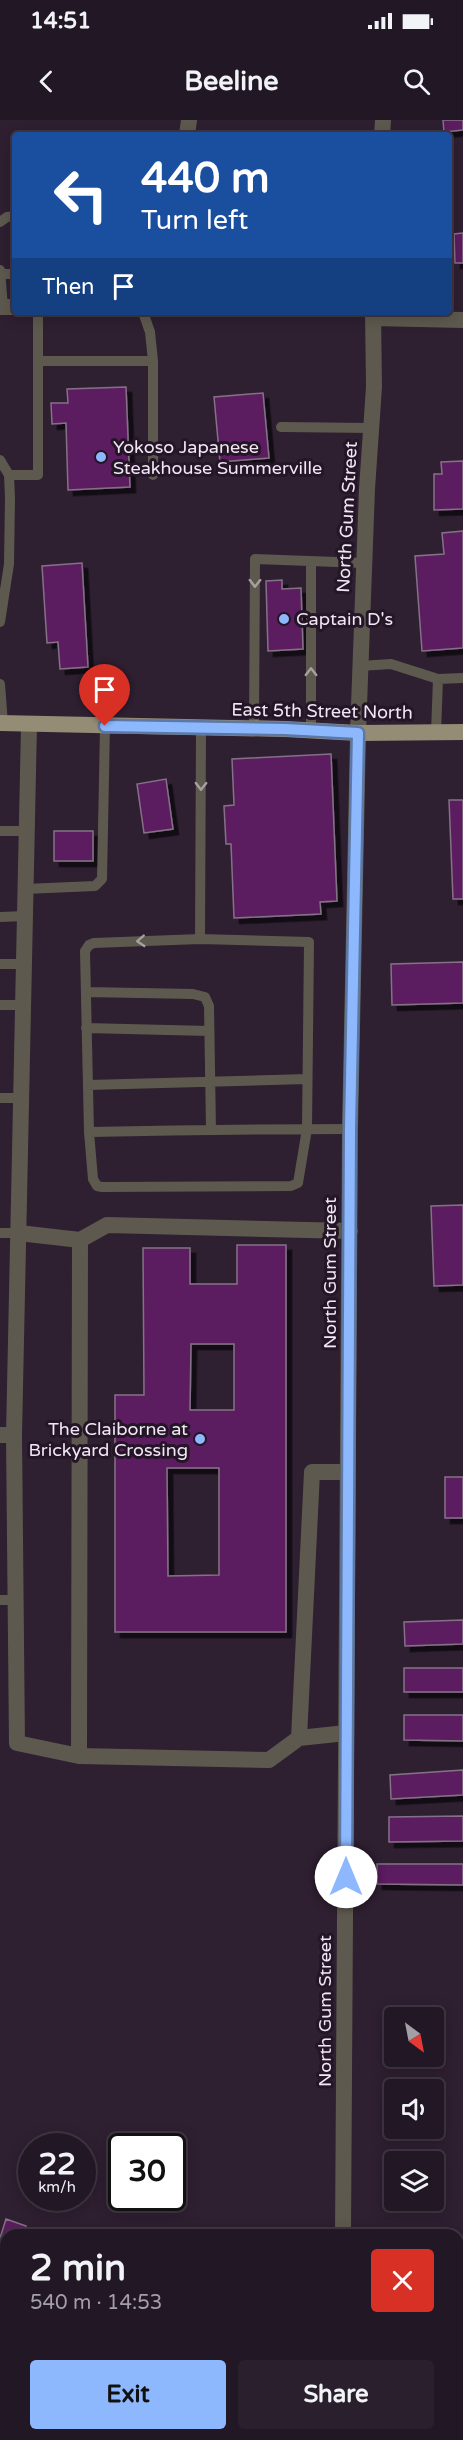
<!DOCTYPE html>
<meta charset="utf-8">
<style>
:root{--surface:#221725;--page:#2a202d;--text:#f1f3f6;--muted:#a29fa7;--line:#3f3642;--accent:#8eb8fd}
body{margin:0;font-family:"Varela Round",sans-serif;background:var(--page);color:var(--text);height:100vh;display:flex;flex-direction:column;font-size:22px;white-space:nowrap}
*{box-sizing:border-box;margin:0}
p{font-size:20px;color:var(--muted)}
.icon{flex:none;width:33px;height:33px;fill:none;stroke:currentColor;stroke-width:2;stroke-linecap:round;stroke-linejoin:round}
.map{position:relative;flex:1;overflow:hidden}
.drawer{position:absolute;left:0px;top:2109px;width:464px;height:212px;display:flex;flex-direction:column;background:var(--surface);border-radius:18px 18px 0 0;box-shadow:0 3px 15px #0003,0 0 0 2px var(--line)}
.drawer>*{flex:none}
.hud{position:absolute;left:12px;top:12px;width:440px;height:183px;border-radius:6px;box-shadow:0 3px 15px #0003,0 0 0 2px var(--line);background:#1a4fa0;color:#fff;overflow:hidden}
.needle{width:39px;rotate:148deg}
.tools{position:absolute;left:384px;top:1887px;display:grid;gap:12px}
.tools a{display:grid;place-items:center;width:60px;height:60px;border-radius:6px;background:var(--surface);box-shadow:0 3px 15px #0003,0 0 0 2px var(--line);font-size:30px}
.speed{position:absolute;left:18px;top:2013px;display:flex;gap:12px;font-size:30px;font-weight:700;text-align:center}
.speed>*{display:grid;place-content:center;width:78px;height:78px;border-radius:50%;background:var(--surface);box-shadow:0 3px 15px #0003,0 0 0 2px var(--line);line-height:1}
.speed small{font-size:15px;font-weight:400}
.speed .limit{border:3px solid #111;border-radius:9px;background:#fff;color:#111}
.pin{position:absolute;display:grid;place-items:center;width:51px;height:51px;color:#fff;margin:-62px -26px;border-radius:50% 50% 50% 0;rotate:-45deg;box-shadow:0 0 6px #0007}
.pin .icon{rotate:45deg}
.me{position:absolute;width:66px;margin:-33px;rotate:0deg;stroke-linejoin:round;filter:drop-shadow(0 0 4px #0008)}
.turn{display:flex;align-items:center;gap:21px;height:126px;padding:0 30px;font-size:27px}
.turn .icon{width:78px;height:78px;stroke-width:2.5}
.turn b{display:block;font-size:42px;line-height:51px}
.then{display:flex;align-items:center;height:57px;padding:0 30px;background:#0003;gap:12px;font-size:22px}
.round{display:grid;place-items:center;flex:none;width:63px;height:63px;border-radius:6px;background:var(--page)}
.overview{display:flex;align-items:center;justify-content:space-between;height:102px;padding:0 30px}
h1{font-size:36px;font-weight:700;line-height:45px}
.primary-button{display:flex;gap:12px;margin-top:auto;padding:12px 30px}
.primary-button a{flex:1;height:69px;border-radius:6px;background:var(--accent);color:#111;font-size:24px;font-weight:700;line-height:69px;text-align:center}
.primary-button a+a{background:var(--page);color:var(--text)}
.status{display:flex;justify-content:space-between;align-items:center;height:42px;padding:0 30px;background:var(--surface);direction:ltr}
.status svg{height:16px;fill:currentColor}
header{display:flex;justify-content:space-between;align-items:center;height:78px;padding:0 30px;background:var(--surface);font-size:27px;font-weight:700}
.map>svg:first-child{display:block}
.building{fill:#5b1e60;stroke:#857186;stroke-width:1.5;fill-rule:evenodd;filter:url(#shadow)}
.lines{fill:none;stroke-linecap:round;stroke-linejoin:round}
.service{stroke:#5d594e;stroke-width:10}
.minor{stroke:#5d594e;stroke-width:16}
.primary{stroke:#958c75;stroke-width:16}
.oneway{stroke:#a7a0a0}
.route-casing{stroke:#5c78a4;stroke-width:15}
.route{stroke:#8eb8fd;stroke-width:10}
.poi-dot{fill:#8eb8fd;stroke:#241527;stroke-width:2}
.labels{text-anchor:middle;stroke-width:6;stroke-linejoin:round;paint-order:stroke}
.poi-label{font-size:18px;fill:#f1e6f3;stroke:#241527;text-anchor:start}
.street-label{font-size:18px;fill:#f1e6f3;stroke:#241527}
</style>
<div class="status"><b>14:51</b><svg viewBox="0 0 49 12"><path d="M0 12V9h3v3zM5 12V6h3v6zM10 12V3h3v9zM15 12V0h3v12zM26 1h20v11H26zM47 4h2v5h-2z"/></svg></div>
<header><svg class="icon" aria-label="back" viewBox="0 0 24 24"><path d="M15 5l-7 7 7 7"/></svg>Beeline<svg class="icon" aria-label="search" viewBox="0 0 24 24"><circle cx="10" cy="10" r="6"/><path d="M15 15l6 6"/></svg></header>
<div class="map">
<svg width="463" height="2320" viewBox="0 0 463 2320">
<defs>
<filter id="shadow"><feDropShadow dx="5.5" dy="5.5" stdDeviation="0" flood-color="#0009"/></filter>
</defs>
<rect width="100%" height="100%" fill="#2e1f31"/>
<!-- building -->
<path class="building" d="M443 0H463V10L444 12Z
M11 108H15V133H11Z
M463 113V143H455L454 114Z
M126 267 130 367 68 370 66 303 52 304 51 283H68L67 269Z
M263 273 269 338 220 342 214 277Z
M463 341V389L434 390V354H442L441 342Z
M463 411V528L422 531 415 436 444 434 442 413Z
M82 443 88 547 60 549 58 522 47 523 42 446Z
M282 460V469L301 468 303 529 268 531 266 461Z
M331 634 337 781 320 782 321 794 234 798 231 724H226L224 686 234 685 232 639Z
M166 659 173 709 144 713 137 664Z
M449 680H463V779H453Z
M54 711H93V741H54Z
M463 842V883L392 885 391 844Z
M463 1085V1165L434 1166 431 1086Z
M237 1125H286V1512H115V1275H144L143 1128H190V1164H237ZM191 1224H234V1290H190ZM167 1348H219V1455L168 1456Z
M445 1357H463V1398H445Z
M463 1500V1524L405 1526 404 1502Z
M404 1548H463V1572H404Z
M404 1595H463V1621L404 1620Z
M463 1650V1675L391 1679 390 1655Z
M463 1696V1721L389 1722V1697Z
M377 1744H463V1765L377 1764Z
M6 2099 26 2106 23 2115H6V2143L0 2141V2118Z
M79 2314H99L98 2320H77Z"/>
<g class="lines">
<!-- service -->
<path class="service" d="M0 102 7 97 15 96
M0 150 3 187
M1 154H15
M38 241H153L150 212 143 192
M153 241V355
M281 307 371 308
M0 340 9 355 10 378 9 444 0 502
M9 355H38V192
M311 443V611
M360 546 391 544 438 559 463 558
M0 564 3 604
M254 608 255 439 364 443
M436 612 438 559
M0 711H27
M25 769 95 766 102 759 105 606
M0 797 25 796
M200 819 201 608
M0 844H24
M86 872 193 874 205 877 209 886 211 1010
M0 885H23
M86 908 209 911
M88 965 307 959
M0 978H21
M89 1012 93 1059 97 1066 102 1067 291 1066 298 1063 307 1009 309 822 200 819 94 823 89 825 85 831 89 1012C176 1010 263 1009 350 1009
M0 1113H19
M0 1480H16"/>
<!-- minor -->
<path class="minor" d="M187 15 189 0
M382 15 383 0
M0 187H15
M373 198 463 200
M19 1113 80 1120 107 1105 350 1111
M0 1315H14L29 605
M14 1315 17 1623 79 1636 80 1120
M299 1618 312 1352H348
M79 1636 269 1640 299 1618 346 1613
M343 2115 350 1009 358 613 367 369 374 267 373 192
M0 2206H6
M458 2214H463
M343 2314V2320"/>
<!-- primary -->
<path class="primary" d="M0 603 285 609 358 613 463 612"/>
</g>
<!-- one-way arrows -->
<defs><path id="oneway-chevron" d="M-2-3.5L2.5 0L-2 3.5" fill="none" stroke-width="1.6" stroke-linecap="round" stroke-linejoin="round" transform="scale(1.5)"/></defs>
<g class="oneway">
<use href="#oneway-chevron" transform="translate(255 463) rotate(91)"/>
<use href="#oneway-chevron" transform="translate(311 552) rotate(-90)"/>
<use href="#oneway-chevron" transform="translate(201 666) rotate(91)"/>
<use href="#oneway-chevron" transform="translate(141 821) rotate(177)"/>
</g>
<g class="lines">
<defs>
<path id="route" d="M105 606 285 609 358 613 350 1010 346 1757"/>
</defs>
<!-- route casing -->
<use href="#route" class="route-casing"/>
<!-- route -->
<use href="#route" class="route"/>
</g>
<!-- markers -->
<g class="poi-dot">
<circle cx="101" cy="337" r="6"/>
<circle cx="284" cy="499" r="6"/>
<circle cx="200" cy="1319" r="6"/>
</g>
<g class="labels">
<!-- poi labels -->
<g class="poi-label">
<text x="113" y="333">Yokoso Japanese<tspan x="113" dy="21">Steakhouse Summerville</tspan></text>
<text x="296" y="505">Captain D's</text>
<text x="188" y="1315" text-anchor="end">The Claiborne at<tspan x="188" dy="21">Brickyard Crossing</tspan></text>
</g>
<!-- street labels -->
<g class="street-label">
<text transform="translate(347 397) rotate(-87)" y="6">North Gum Street</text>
<text transform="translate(322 591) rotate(1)" y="6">East 5th Street North</text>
<text transform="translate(330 1153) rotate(-90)" y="6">North Gum Street</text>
<text transform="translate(325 1891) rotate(-90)" y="6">North Gum Street</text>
</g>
</g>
</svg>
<div class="tools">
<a><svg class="needle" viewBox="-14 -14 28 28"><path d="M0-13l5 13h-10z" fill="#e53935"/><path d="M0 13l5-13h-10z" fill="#a29fa7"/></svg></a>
<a><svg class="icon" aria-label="sound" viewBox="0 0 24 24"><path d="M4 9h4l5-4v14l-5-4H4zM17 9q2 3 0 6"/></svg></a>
<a><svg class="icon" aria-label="layers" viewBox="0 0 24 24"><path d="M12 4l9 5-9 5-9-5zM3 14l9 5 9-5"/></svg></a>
</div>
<div class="speed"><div>22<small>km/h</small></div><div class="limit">30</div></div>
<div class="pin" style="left:105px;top:606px;background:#d93025"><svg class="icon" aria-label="arrive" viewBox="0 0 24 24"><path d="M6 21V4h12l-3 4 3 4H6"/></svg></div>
<svg class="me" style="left:346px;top:1757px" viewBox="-20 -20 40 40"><circle r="19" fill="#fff"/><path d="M0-13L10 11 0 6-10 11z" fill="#8eb8fd"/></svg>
<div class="hud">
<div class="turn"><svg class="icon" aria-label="left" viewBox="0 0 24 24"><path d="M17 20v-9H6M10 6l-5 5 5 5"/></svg><div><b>440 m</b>Turn left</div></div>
<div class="then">Then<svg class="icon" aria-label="arrive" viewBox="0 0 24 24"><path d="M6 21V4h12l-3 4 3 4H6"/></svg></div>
</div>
<section class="drawer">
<div class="overview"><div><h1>2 min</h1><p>540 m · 14:53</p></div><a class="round" style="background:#d93025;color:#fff"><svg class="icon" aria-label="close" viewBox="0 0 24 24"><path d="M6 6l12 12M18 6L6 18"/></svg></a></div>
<div class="primary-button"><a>Exit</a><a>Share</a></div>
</section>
</div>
